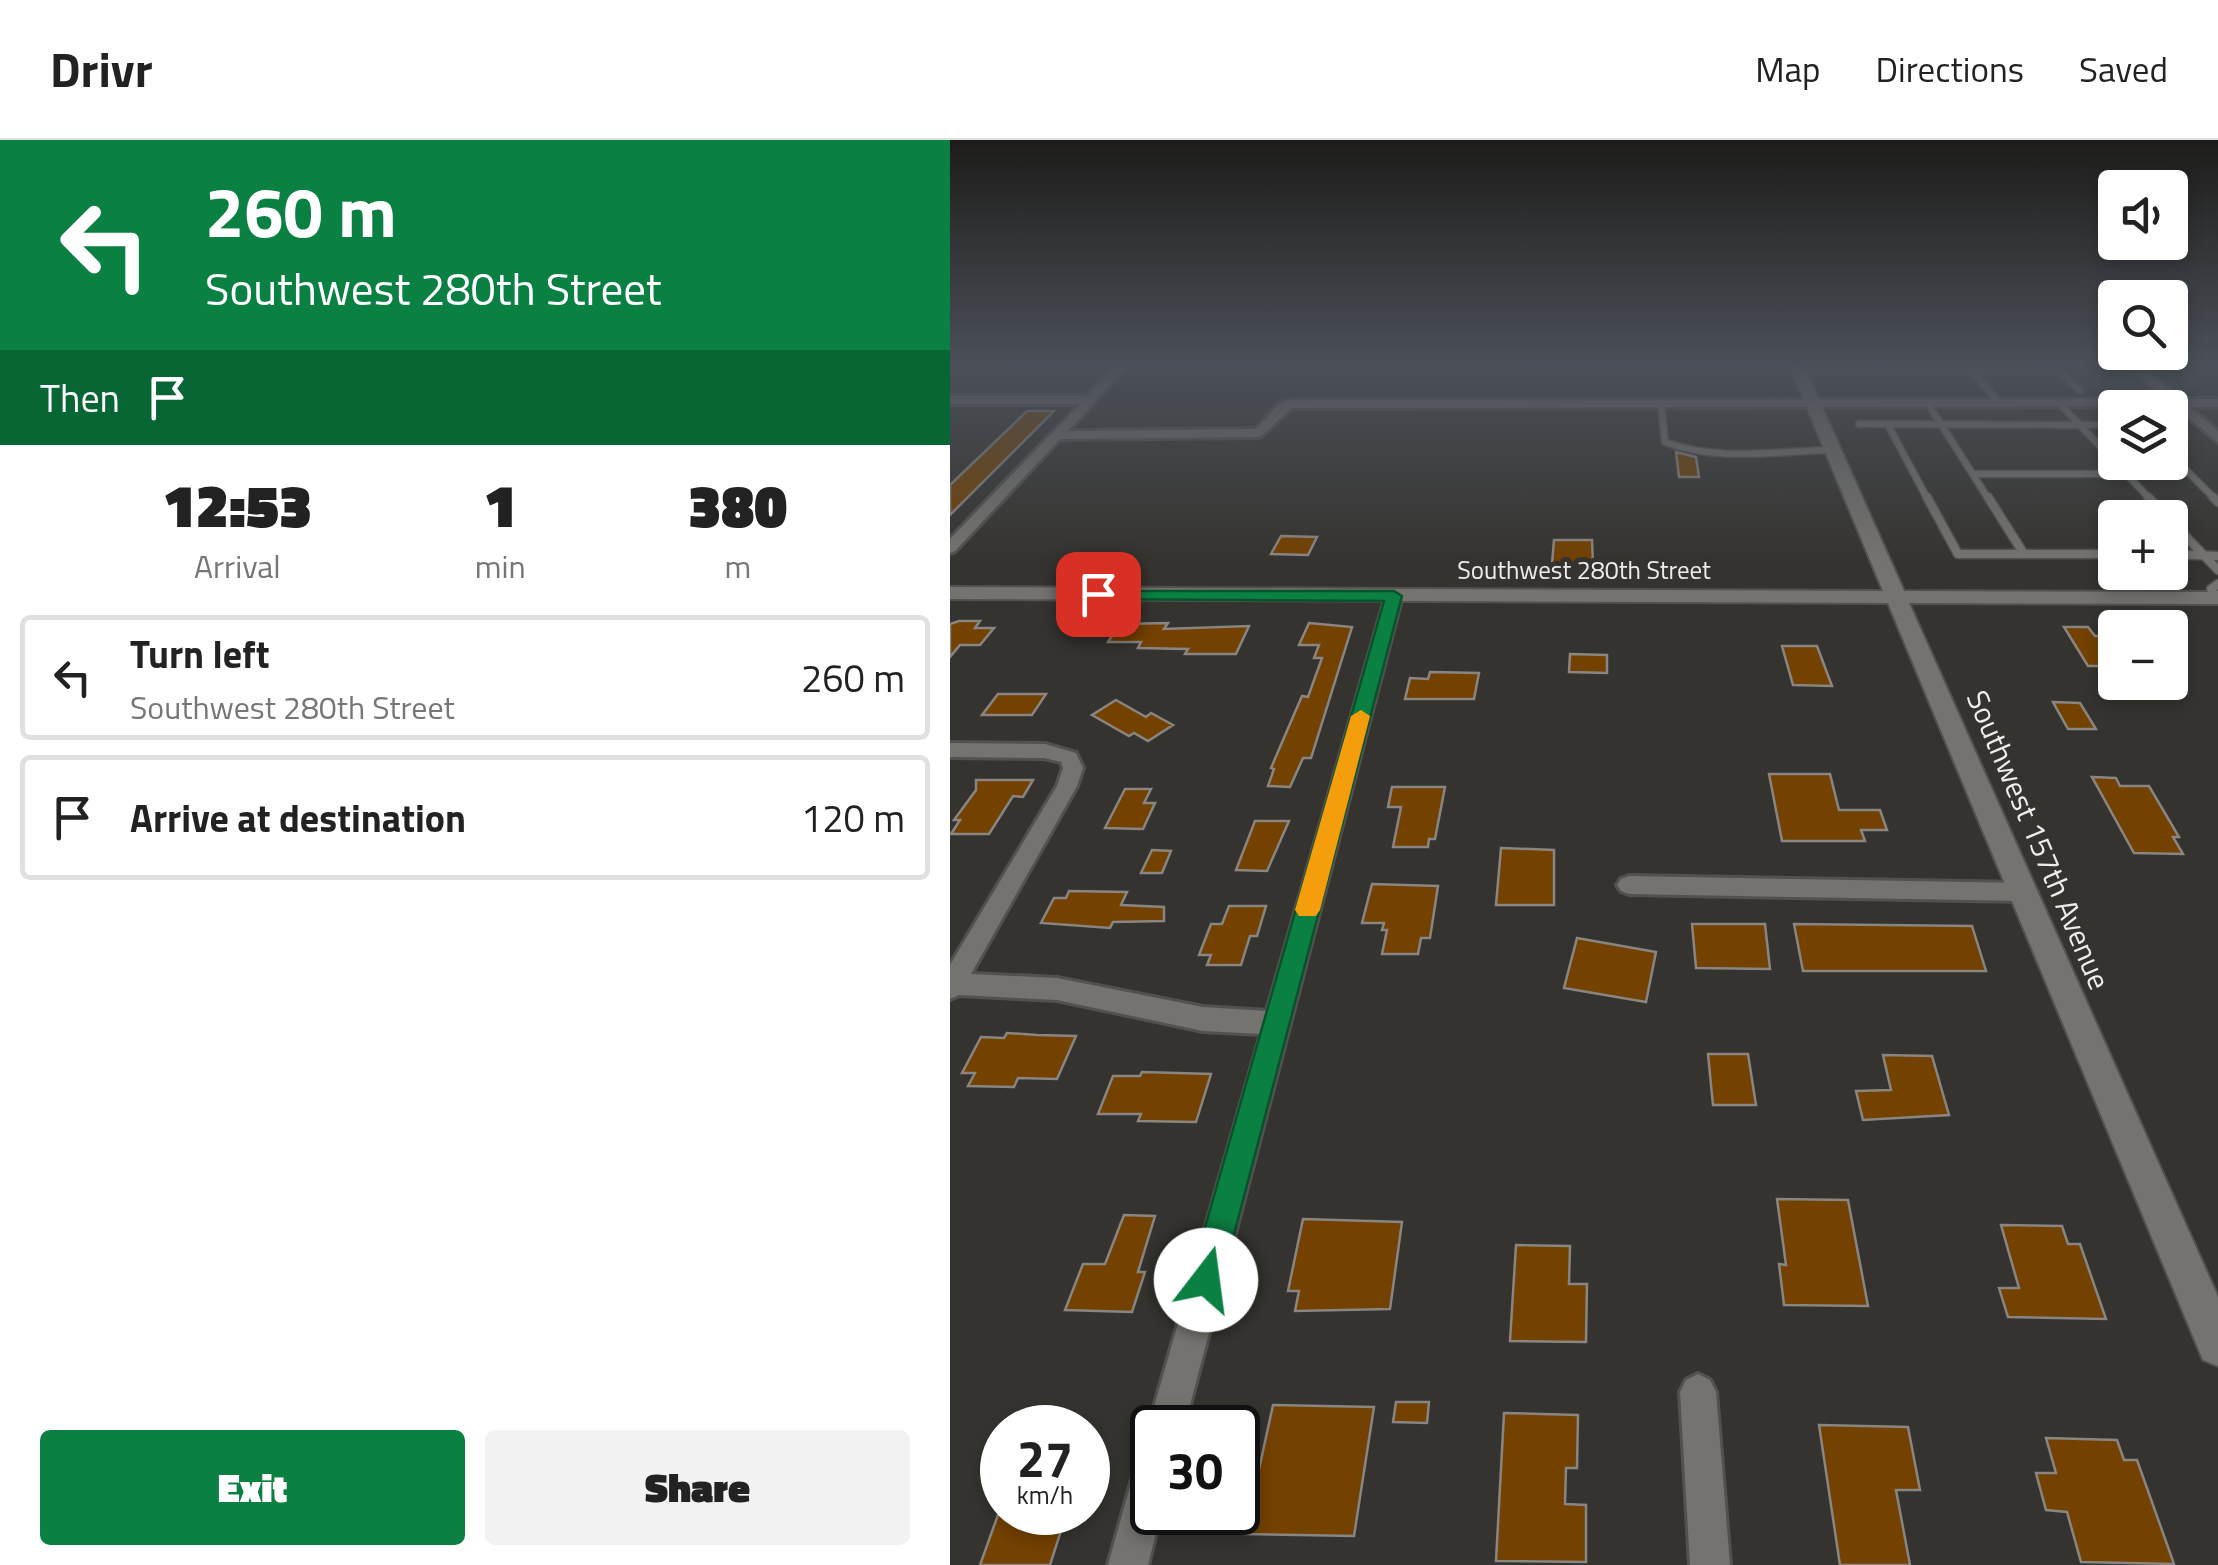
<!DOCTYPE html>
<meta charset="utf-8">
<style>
:root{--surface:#fff;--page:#f2f2f2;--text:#222;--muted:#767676;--line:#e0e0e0;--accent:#0b8043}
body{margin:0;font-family:"Titillium Web",sans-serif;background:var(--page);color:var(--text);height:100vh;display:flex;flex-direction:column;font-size:38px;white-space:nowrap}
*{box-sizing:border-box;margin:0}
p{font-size:32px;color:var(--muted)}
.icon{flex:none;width:55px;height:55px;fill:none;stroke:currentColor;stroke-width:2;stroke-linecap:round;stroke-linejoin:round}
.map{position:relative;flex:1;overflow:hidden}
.drawer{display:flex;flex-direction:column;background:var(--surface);width:950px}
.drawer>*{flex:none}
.hud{background:#0b8043;color:#fff;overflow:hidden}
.fabs{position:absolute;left:1148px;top:30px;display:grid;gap:20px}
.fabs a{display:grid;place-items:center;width:90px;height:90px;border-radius:10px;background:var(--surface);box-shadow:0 5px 15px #0003;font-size:50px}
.speed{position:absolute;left:30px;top:1265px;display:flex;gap:20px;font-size:50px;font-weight:700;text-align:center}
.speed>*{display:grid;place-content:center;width:130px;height:130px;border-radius:50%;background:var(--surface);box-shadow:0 5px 15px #0003;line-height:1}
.speed small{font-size:25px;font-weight:400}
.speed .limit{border:5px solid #111;border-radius:15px;background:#fff;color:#111}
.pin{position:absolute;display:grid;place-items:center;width:85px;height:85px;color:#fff;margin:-42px;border-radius:20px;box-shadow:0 5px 15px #0006}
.me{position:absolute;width:110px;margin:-55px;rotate:15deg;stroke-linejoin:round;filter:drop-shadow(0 0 8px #0008)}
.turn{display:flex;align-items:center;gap:35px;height:210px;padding:0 40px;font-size:45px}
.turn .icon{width:130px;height:130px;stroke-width:2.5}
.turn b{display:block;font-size:70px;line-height:85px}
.then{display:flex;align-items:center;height:95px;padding:0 40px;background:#0003;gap:20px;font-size:38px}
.eta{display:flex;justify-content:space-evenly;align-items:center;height:170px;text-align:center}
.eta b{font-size:60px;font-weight:800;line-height:70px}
.action{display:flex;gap:20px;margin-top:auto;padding:20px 40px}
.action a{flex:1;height:115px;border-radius:10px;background:var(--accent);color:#fff;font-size:40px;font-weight:800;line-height:115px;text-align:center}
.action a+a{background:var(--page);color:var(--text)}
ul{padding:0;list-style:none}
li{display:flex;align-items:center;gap:30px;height:125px;margin:0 20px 15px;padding:0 20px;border:5px solid var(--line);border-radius:10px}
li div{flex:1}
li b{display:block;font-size:38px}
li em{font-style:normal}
header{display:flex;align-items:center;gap:60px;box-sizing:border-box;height:140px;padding:0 50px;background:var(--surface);border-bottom:2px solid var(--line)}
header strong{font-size:48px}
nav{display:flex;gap:55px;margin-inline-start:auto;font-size:35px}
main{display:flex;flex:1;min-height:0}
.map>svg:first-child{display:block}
.building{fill:#734100;stroke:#898582;stroke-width:2.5}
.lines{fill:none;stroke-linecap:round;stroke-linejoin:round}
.service-far1-casing{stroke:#53514f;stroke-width:9}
.service-casing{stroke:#53514f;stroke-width:11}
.minor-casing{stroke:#53514f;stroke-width:6}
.tertiary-casing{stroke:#53514f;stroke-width:4}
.service-far1{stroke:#75736f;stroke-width:6}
.service{stroke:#75736f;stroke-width:8}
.minor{fill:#75736f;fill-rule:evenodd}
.tertiary{fill:#75736f;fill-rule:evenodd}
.route{fill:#0b8043;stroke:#07532c;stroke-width:2.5}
.slow{fill:#f59e0b}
.labels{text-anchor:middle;stroke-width:10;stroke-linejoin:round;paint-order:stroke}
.far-street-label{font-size:25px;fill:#eeedeb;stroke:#35332f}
.street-label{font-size:30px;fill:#eeedeb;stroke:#35332f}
</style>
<header>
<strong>Drivr</strong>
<nav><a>Map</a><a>Directions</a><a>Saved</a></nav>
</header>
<main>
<section class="drawer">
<div class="hud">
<div class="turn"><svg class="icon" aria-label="left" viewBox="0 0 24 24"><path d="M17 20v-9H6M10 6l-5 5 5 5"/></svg><div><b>260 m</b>Southwest 280th Street</div></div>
<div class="then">Then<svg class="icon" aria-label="arrive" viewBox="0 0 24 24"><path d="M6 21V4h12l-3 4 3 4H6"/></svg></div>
</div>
<div class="eta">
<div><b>12:53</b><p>Arrival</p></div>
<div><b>1</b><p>min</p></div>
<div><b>380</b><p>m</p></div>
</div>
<ul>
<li><svg class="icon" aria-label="left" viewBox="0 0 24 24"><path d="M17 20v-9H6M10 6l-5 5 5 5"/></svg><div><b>Turn left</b><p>Southwest 280th Street</p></div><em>260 m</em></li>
<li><svg class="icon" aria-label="arrive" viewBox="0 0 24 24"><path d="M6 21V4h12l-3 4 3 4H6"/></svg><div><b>Arrive at destination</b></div><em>120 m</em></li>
</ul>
<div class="action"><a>Exit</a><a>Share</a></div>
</section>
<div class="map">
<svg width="1268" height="1425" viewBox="0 0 1268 1425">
<rect width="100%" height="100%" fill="#35332f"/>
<!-- building -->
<path class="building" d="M77 271H104L0 375V345Z
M726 312 746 317 749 337H729Z
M331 396 367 397 358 415 321 414Z
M604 400H642L643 423 602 424Z
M9 481H30L25 488H44L30 505H10L0 517V484Z
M218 483 214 489 299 486 286 514H235L238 509 188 508 191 502H158L170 484Z
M359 483 402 487 361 618H353L340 647 318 646 324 629 321 628 352 556 358 557 372 518H364L369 505H349Z
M1114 487H1138L1145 496H1155L1165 510V526H1138Z
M832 506H867L882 546 843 545Z
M620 514 657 515V533L619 532Z
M480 532 529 533 524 559H455L460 538 478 539Z
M48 554H96L82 575H32Z
M166 560 196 577 201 573 223 585 198 601 184 593 179 596 142 575Z
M1103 562 1130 563 1146 589H1118Z
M819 634H880L889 670H930L937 690H911L915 701H832Z
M1142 637 1166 638 1170 646H1199L1229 697H1223L1233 714 1184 713Z
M26 640H83L73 657 63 656 39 694H1L10 680H4L26 650Z
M442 647H495L485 699H479L478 707H443L451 667H438Z
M175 649H201L194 663H205L193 689 155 688Z
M305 681H339L317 731 286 730Z
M551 708 604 710V765H546Z
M202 710 221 711 212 733H191Z
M422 744 488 746 480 798H471L468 814H432L437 790H432L434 783H412Z
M119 751 177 752 171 765 214 767V781L163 782 160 788 91 783 104 758H116Z
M279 766H316L307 796H300L291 825H257L261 815H249L261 784H272Z
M742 784H815L820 829 746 828Z
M844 784 1022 786 1036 831H853Z
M627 798 706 812 696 862 614 848Z
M57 893 87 895 126 896 107 939 68 938 64 947 18 946 25 933H12L31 897 54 898Z
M758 914H798L806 965H763Z
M933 915 982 916 999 975 913 980 906 951 941 950Z
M192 932 261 934 246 982 188 981 191 974H148L163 936H190Z
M827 1059 898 1060 918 1166 834 1165 829 1124 836 1125Z
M174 1075 205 1076 188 1132H195L182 1172 115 1170 133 1124H155Z
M353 1079 452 1082 440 1169 345 1171 349 1151H338Z
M1051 1085 1112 1086 1118 1104H1130L1156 1179 1058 1177 1049 1148H1069Z
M566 1105 620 1106 619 1144H637L636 1202 560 1201Z
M446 1262H479L477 1283 443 1282Z
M323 1265 424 1267 404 1396 295 1394Z
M554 1273 628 1275 627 1328H616L615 1364 636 1365V1422L546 1421Z
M869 1285 958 1287 970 1350H946L960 1425H890Z
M1096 1298 1167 1300 1174 1320H1187L1224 1424 1131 1422 1117 1372 1096 1370 1086 1333H1106Z
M49 1372H117L100 1425H30Z"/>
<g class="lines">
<defs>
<path id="service-far1" d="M849 232H934L928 222
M934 232H1111L1130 251
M1023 232 1048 262
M977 262 1039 360
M1108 262 1201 360
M711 264 715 302C766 322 830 311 883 310
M909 284 1165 285
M938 285 978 360
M1220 314 1266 360
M1023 334H1176"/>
<path id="service" d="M977 357 1008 414H1165
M1038 357 1074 414
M1198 357 1218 378
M1263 357 1268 362
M1220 380 1268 430
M1220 414 1268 416
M1268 444 1261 449 1268 458"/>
<path id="minor" d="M170 222H181L118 291 306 289 330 263 341 260 1216 259 1175 222H1187L1230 259H1268V267H1239L1268 291V302L1224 266 342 268 310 297 110 299 5 411 0 413V399L130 264H0V256H137Z
M444 451 452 456 234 1288H202V1299L198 1288 311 894 253 891 107 860 9 855 0 859V825L107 646 113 628 111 622 94 618 0 617V603L95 604 126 613 133 628 127 646 21 834 107 838 253 867 317 871 436 456Z
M679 736 1075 743 1083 746 1087 752 1083 758 1075 761 679 754 671 751 667 745 671 739Z
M748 1234 760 1240 766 1252 780 1425H740L730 1252 736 1240Z
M202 1317V1372H211L198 1425H158L183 1336 189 1323Z"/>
<path id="tertiary" d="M838 222H852L954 451 1268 452V464L959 463 1268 1157V1226L1253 1220 938 463 0 459V447L933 451Z"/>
</defs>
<!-- service-far1 casing -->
<use href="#service-far1" class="service-far1-casing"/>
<!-- service casing -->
<use href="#service" class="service-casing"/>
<!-- minor casing -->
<use href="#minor" class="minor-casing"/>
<!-- tertiary casing -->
<use href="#tertiary" class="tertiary-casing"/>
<!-- service-far1 -->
<use href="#service-far1" class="service-far1"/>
<!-- service -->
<use href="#service" class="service"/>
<!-- minor -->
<use href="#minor" class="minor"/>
<!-- tertiary -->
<use href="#tertiary" class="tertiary"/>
</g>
<!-- sky -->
<linearGradient id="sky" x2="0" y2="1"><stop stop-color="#1d1c1a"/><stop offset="0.53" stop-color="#4b5058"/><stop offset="1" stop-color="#4b5058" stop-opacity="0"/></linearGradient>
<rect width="1268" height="422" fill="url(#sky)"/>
<!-- route -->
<path class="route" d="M142 451H444L452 456 272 1140 268 1152 256 1157 244 1152 240 1140 434 461 148 459 142 458Z"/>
<!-- slow -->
<path class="slow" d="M411 570 420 576 370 770 366 776H349L345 770 401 576Z"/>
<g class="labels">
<!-- far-street labels -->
<g class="far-street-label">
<text x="634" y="439">Southwest 280th Street</text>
</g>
<!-- street labels -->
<g class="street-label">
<text transform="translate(1088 700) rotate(67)" y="10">Southwest 157th Avenue</text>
</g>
</g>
</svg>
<div class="fabs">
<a><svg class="icon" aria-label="sound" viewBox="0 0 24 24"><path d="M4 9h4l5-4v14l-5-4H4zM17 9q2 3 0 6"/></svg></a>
<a><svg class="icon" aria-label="search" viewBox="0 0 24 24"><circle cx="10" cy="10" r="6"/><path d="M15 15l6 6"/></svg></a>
<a><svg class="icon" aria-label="layers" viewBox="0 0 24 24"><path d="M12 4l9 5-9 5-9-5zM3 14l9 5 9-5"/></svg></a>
<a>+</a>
<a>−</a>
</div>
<div class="speed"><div>27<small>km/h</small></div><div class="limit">30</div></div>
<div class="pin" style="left:148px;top:454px;background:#d93025"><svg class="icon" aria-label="arrive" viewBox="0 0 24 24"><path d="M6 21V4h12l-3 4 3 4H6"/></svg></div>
<svg class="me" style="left:256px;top:1140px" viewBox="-20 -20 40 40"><circle r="19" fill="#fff"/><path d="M0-13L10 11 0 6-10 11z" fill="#0b8043"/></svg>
</div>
</main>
